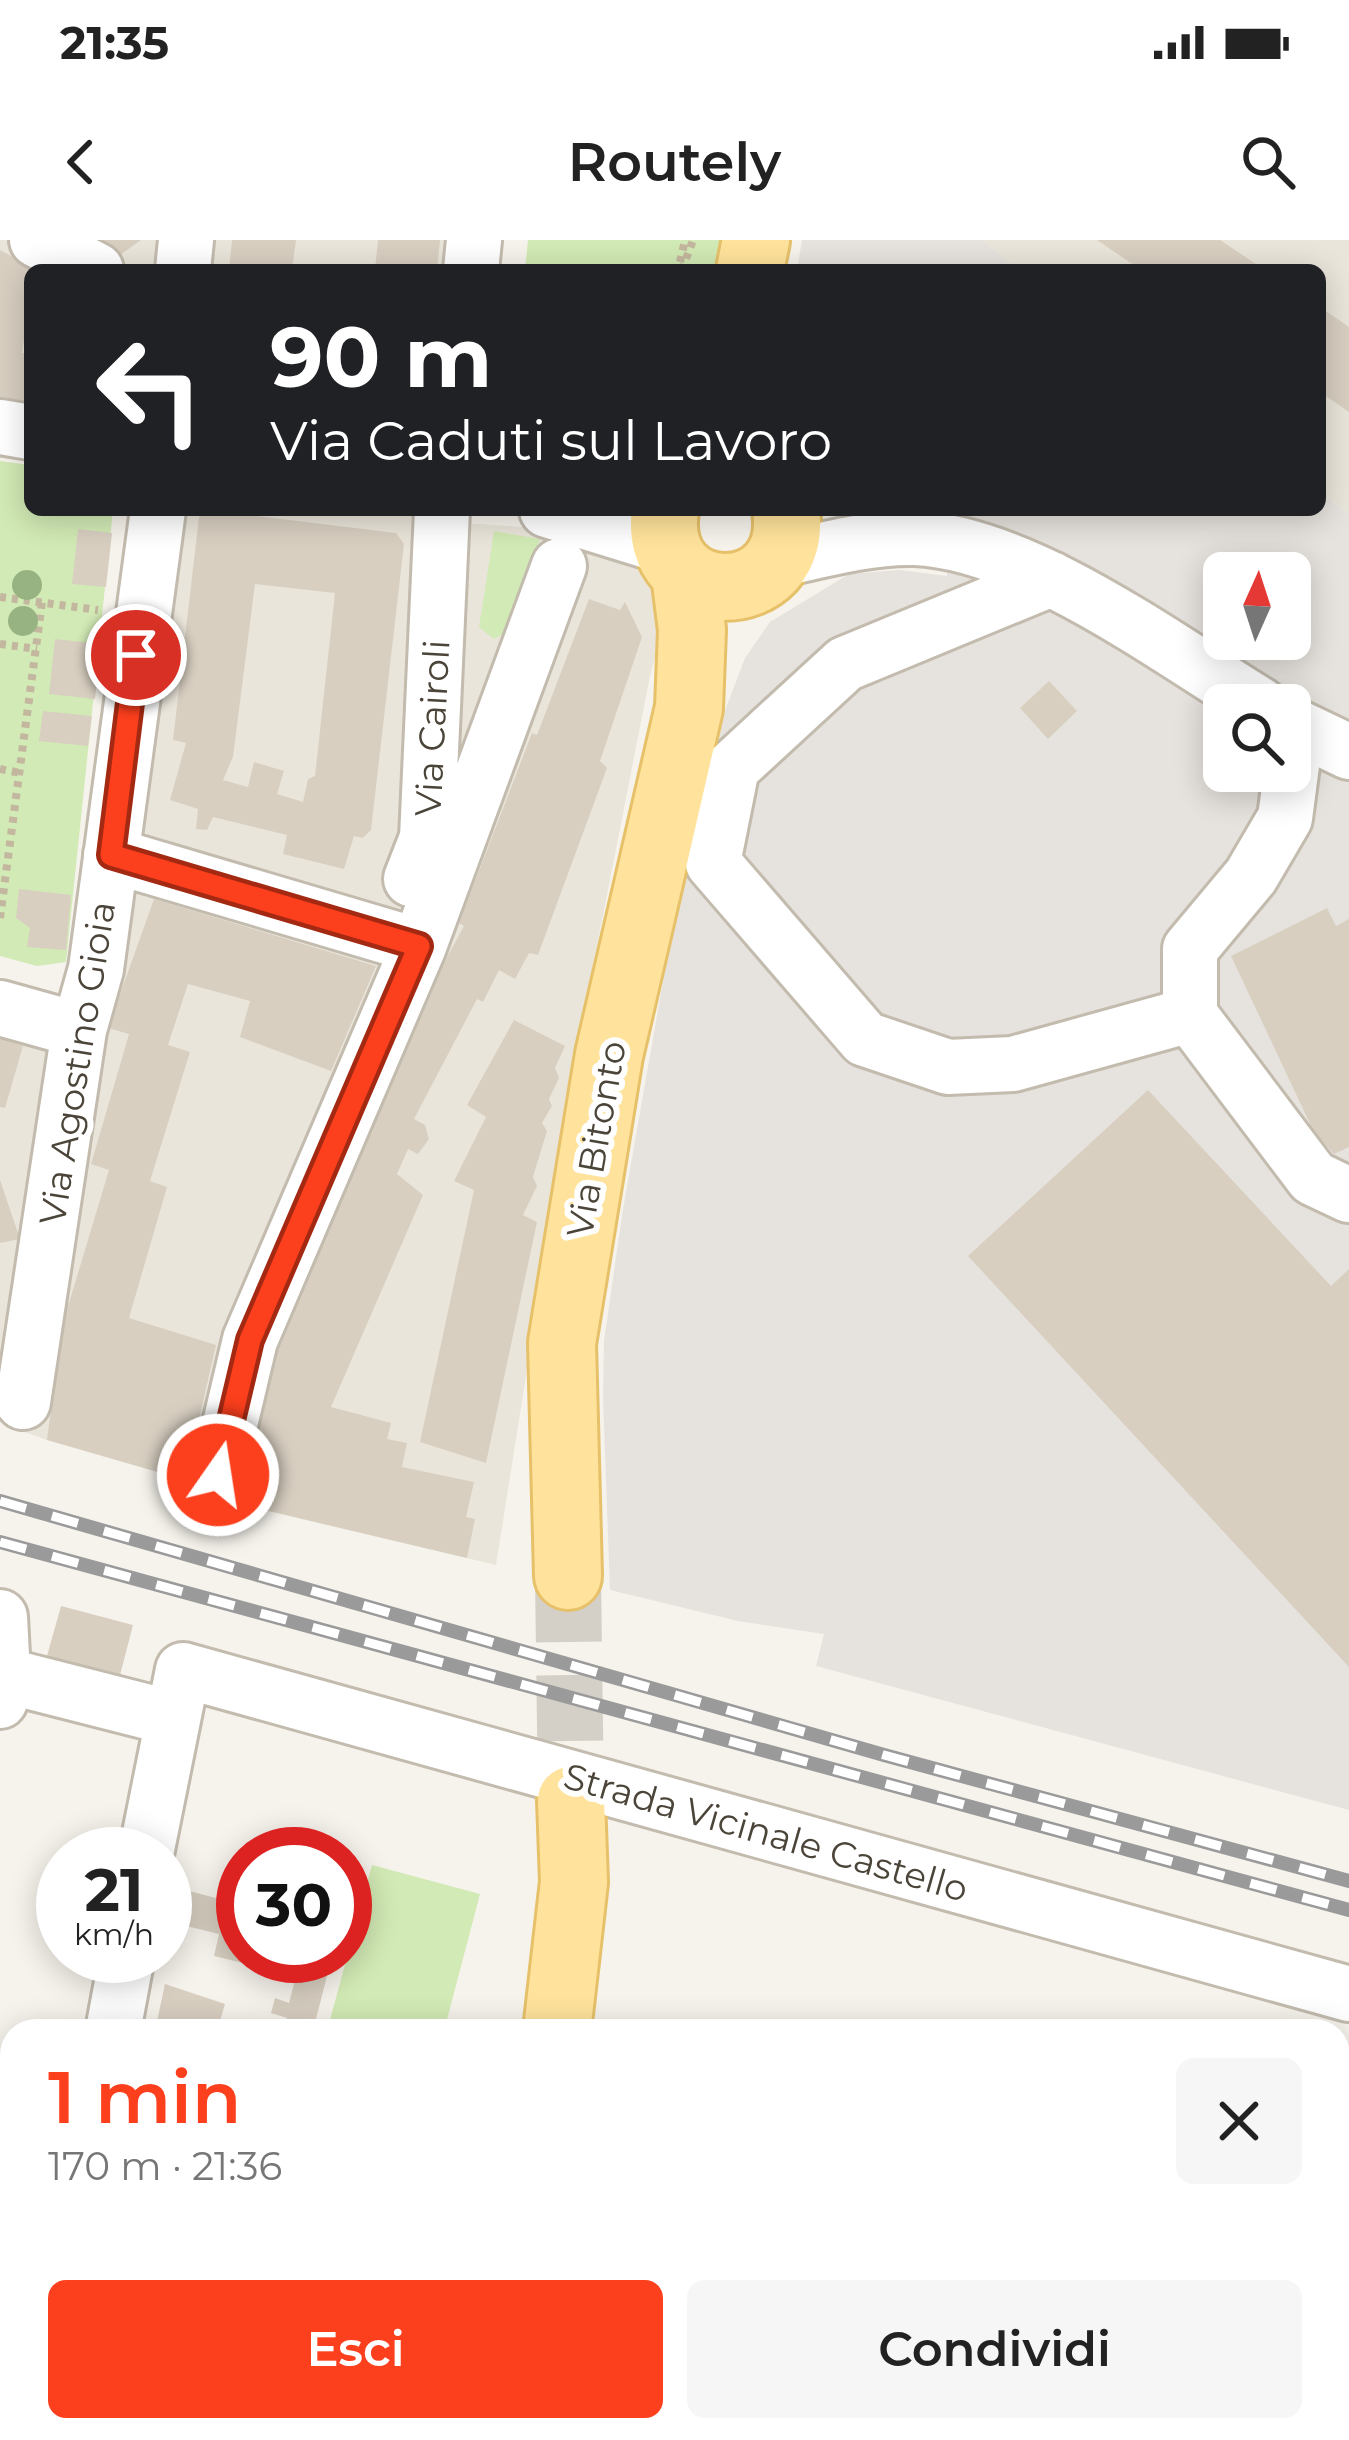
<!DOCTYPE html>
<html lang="it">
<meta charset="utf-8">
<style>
:root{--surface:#fff;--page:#f6f6f6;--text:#222;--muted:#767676;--accent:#fc3f1d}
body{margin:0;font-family:Montserrat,sans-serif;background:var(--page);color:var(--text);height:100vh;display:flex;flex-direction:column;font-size:45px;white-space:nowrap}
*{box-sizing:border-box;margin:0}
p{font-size:39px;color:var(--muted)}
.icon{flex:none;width:66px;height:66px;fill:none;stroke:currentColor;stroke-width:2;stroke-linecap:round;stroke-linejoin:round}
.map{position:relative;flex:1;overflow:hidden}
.panel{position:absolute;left:0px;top:1779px;width:1350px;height:423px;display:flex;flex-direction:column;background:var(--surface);border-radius:36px 36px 0 0;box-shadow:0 6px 30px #0003}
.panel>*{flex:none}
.top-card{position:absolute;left:24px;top:24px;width:1302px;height:252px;border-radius:18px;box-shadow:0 6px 30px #0003;background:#202124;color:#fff;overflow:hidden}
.needle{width:78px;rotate:3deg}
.buttons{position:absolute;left:1203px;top:312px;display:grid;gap:24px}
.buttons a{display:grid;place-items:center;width:108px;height:108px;border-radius:18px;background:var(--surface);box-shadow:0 6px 30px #0003;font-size:60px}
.speed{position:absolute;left:36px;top:1587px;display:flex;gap:24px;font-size:60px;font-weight:700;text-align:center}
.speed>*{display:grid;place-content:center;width:156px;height:156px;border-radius:50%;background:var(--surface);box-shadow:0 6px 30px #0003;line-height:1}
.speed small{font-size:30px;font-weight:400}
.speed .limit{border:18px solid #d22;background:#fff;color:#111}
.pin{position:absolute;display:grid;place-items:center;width:102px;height:102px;color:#fff;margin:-51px;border:6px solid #fff;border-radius:50%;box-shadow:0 3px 12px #0007}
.me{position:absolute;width:132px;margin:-66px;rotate:13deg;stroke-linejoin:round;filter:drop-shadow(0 0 9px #0008)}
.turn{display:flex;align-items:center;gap:42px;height:252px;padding:0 48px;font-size:54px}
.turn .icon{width:156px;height:156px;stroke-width:2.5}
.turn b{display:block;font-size:84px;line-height:102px}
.round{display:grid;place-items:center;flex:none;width:126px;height:126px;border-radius:18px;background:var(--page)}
.headline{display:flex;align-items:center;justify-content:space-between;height:204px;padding:0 48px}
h1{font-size:72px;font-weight:600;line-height:90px;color:var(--accent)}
.button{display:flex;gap:24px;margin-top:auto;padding:24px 48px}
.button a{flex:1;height:138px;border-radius:18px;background:var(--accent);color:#fff;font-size:48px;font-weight:600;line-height:138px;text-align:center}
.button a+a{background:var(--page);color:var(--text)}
.status{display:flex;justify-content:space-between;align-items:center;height:84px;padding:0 60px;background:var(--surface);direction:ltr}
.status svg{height:33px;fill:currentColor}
header{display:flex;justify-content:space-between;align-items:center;height:156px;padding:0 48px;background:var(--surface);font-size:54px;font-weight:600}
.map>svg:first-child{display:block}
.residential{fill:#eae5da}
.industrial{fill:#e6e2dd;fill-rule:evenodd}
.green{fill:#d2eab5}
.building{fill:#d8cfc1;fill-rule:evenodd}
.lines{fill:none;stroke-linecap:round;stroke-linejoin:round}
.major-tunnel{stroke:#d4d0c8;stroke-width:66;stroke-dasharray:66 33;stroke-linecap:butt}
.minor-casing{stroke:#c2bbae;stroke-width:60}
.major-casing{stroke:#e6c16a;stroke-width:72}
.path{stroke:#c4b79f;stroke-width:8;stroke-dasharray:6 6;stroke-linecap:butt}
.minor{stroke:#fff;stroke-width:54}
.major{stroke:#ffe39c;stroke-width:66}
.rail-casing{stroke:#9a9a9a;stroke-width:14}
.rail{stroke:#fff;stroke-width:9;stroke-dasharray:27;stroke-linecap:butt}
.tree{fill:#97b381}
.route-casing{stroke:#a42913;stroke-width:30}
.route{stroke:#fc3f1d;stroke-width:21}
.labels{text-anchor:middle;stroke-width:12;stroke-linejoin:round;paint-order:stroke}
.street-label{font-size:36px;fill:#4b4439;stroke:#fff}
</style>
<div class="status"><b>21:35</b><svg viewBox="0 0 49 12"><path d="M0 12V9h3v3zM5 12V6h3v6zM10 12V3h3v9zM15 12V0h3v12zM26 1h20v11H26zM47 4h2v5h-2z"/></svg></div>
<header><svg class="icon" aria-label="back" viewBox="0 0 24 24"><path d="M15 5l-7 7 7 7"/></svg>Routely<svg class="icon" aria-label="search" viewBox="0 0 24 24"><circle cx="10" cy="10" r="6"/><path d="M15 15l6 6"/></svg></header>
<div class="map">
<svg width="1349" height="2200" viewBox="0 0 1349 2200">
<rect width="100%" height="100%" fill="#f6f3ec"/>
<!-- residential -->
<path class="residential" d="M0 0H453L450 30H30V171L0 168Z
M981 0H1349V274L1320 253V30H1021Z
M178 270H422L421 280 578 291 639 318 670 363 650 436 583 777 496 1325 239 1264 240 1253 47 1200 5 1185 8 1176 0 1174V780L92 805Z"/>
<!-- industrial -->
<path class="industrial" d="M802 0H981L1021 30H797Z
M1320 253 1349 274V1570L816 1426 824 1394 738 1381 610 1350 603 1158 604 1101 623 969 671 696 726 468 745 418 770 382 849 334 900 330 947 336 952 270H1320ZM1224 333H1290V399H1224ZM1224 465H1290V531H1224Z"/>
<!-- green -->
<path class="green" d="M528 0H726L722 30H525Z
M0 221 30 225V270H113L66 722 37 726 0 716Z
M494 291 540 299 508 391 494 399 479 387Z
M372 1625 480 1654 444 1791H327Z"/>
<!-- building -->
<path class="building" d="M81 0H141L120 15Z
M232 0H296L292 30H229Z
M378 0H440L437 30H375Z
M1097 0H1220L1265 30H1141Z
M0 10 37 30H30V94L25 93 22 113 30 114V165L0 161Z
M1320 67 1349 87V172L1320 152Z
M206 270 396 293 404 304 371 590 363 598 354 596 344 629 283 614 287 595 213 577 207 590 196 589 198 569 170 560 186 503 173 500 199 277ZM255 344 335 353 315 536 308 539 303 562 277 554 284 531 254 522 248 547 223 540 233 517Z
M78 289 112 293 106 347 72 344Z
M589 359 620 370 625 362 642 397 600 521 607 528 538 715 529 713 515 739 499 730 483 762 477 759 414 879 425 885 429 899 418 914 408 909 397 934 423 955 331 1167 391 1183 387 1199 407 1203 402 1227 474 1242 466 1277 475 1279 467 1318 239 1264 274 1106 433 743 464 686 459 683 532 493 537 495Z
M55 399 101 404 95 459 49 454Z
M1049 441 1077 471 1048 499 1020 468Z
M43 471 92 476 88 506 39 501Z
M19 649 71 655 66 710 27 707 30 688 16 678Z
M154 659 376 726 331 831 240 797 250 761 188 744 168 805 190 812 150 941 167 947 129 1078 216 1105 185 1240 47 1200 65 1062 69 1063 109 930 91 924 129 794 108 788Z
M1327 668 1336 686 1349 679V907L1334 914 1313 890 1231 716Z
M514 780 565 806 555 828 559 838 549 859 552 866 542 883 547 891 533 937 537 946 523 975 537 982 486 1223 420 1202 474 950 454 941 486 877 467 865Z
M0 799 23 806 5 868 0 867Z
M1148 850 1331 1046 1349 1029V1427L968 1016Z
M0 940 20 999 0 1003Z
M61 1366 133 1385 118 1443 45 1423Z
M227 1645 243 1649V1716H332L313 1791H283L287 1778 271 1773 275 1758 289 1763 296 1736 214 1716 219 1694 174 1683 182 1649 223 1660Z
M165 1744 225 1764 217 1791 156 1786Z"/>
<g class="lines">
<!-- major-tunnel -->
<path class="major-tunnel" d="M568 1336 571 1560"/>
<defs>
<path id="minor" d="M37 0 96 30
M183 30 186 0
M471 30 474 0
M0 187 30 192
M547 270 667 307
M778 320C822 310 869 297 914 298 1025 302 1166 408 1260 465
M1051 339 845 424 732 528 713 623 865 799 948 827 1013 824 1190 775
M1290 483 1297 487 1285 578 1251 636 1190 709V775L1313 938 1349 955
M1297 487 1349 512
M111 615 419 706
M411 639 427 598 442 270
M0 768 79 790
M23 1162 79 790 96 729 158 270
M218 1235 250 1100 419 706 559 326
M0 1377 3 1435
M0 1461 3 1435 172 1478
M146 1614 183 1430 1349 1754
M113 1791 127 1716
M40 2200 42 2190"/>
<path id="major" d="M750 30 756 0
M665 270C650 373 801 372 786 270
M568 1336 562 1103 609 815 689 468 692 390 685 334
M557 1791 574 1642 571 1560
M361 2200 367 2190"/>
</defs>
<!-- minor casing -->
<use href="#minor" class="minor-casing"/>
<!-- major casing -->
<use href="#major" class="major-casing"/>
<!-- path -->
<path class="path" d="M680 22 685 0
M682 30 693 0
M0 357 98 370
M0 404 37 409
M0 529 21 533
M0 678 42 362"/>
<!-- minor -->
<use href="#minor" class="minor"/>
<!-- major -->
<use href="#major" class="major"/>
<defs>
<path id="rail" d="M0 1261 884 1515 1349 1641
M0 1302 1349 1670"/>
</defs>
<!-- rail casing -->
<use href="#rail" class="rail-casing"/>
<!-- rail -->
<use href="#rail" class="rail"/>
</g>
<!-- trees -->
<g class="tree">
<circle cx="27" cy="345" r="15"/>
<circle cx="23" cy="381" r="15"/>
</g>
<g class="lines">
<defs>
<path id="route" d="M136 415 111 615 419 706 250 1100 218 1235"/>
</defs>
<!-- route casing -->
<use href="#route" class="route-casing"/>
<!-- route -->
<use href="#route" class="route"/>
</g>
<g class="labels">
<!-- street labels -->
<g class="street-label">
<text transform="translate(432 488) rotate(-87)" y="13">Via Cairoli</text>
<text transform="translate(77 823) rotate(-81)" y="13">Via Agostino Gioia</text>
<text transform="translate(596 899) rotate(-80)" y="13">Via Bitonto</text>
<text transform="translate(766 1592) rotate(16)" y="13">Strada Vicinale Castello</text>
</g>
</g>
</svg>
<div class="buttons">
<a><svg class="needle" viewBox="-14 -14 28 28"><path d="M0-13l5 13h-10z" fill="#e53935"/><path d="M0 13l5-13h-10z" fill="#767676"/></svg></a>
<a><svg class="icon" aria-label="search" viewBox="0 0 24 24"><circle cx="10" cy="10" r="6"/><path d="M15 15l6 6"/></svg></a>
</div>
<div class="speed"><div>21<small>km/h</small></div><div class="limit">30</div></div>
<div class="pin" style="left:136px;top:415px;background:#d93025"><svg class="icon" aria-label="arrive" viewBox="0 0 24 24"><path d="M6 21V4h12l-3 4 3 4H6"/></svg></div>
<svg class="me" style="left:218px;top:1235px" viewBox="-20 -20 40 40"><circle r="17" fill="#fc3f1d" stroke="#fff" stroke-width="3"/><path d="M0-11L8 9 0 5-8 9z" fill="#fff"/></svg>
<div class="top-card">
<div class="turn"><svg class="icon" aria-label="left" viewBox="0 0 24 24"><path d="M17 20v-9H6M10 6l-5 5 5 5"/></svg><div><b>90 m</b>Via Caduti sul Lavoro</div></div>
</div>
<section class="panel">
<div class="headline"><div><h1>1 min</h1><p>170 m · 21:36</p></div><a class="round"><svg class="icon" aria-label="close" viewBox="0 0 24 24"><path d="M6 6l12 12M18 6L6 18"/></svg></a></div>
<div class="button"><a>Esci</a><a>Condividi</a></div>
</section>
</div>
